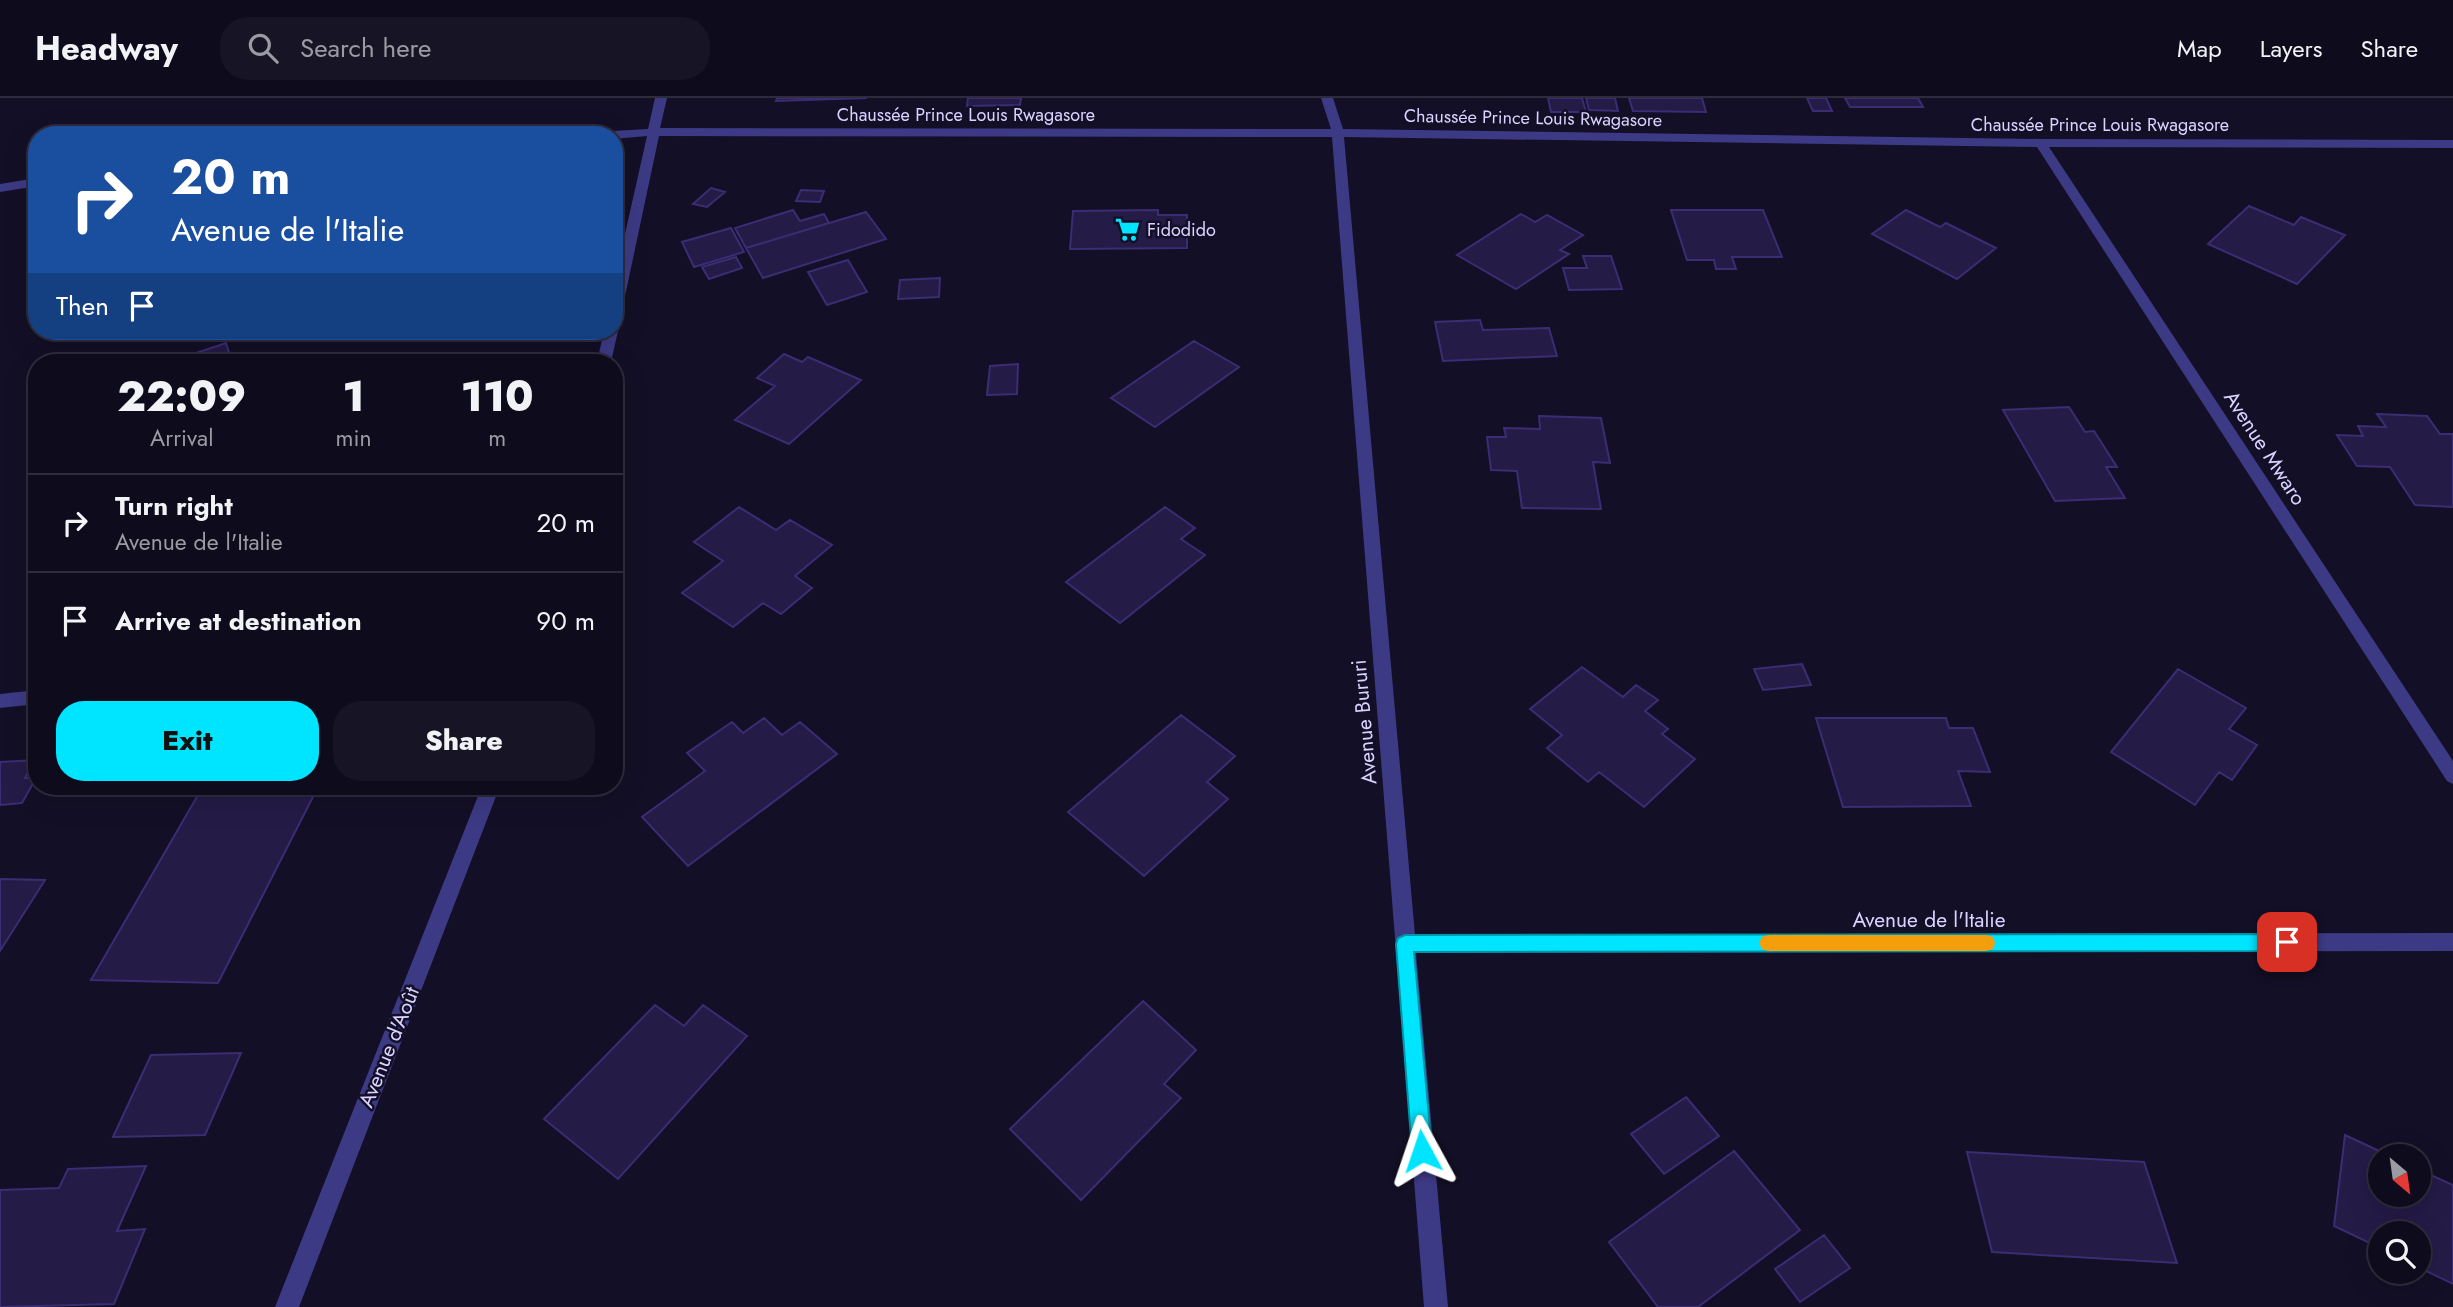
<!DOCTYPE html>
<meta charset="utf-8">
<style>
:root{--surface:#0e0b1c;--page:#171425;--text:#f1f3f6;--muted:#9b9ba3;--line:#2e2b3b;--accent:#00e5ff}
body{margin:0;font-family:Jost,sans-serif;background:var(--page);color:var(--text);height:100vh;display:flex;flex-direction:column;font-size:26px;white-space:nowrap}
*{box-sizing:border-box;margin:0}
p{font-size:23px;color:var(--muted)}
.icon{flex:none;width:38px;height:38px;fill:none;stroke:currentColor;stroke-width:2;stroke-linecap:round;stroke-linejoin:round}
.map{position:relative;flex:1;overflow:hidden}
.drawer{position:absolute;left:28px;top:256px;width:595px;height:441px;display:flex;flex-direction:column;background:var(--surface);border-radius:28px;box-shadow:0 7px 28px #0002,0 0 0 2px var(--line)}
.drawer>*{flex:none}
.banner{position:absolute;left:28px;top:28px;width:595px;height:214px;border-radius:28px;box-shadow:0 7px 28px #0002,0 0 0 2px var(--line);background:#1a4fa0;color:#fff;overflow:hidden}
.needle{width:46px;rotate:151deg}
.controls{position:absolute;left:2368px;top:1046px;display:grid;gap:14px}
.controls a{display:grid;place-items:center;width:63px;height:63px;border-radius:50%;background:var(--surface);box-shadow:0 7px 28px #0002,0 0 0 2px var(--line);font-size:35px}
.pin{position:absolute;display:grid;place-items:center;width:60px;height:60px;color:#fff;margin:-30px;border-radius:14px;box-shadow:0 4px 10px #0006}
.me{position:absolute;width:77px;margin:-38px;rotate:355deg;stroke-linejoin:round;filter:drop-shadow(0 0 5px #0008)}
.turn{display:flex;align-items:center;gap:24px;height:147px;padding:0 28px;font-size:32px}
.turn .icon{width:91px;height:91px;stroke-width:2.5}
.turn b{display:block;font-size:49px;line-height:60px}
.then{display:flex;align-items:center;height:66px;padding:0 28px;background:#0003;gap:14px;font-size:26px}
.eta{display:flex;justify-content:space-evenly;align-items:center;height:119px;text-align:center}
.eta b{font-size:42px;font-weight:800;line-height:49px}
.cta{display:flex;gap:14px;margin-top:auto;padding:14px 28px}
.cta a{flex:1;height:80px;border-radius:28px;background:var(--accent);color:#111;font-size:28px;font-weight:800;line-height:80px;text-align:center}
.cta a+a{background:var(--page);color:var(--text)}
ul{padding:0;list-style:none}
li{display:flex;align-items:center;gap:21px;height:98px;padding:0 28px;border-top:2px solid var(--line)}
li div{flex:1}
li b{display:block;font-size:26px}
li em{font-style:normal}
header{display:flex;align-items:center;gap:42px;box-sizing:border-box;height:98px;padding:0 35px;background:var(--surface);border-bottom:2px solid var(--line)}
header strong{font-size:33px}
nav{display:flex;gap:38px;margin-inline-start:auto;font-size:24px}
.search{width:490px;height:63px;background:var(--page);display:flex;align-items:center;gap:18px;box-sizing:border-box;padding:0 24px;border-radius:28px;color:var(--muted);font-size:26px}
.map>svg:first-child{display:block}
.building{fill:#241b47;stroke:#3b2d73;stroke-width:2}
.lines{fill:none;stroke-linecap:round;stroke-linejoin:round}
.minor{fill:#3d3a85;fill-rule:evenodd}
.route{fill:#00e5ff;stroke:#0095a6;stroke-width:2}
.slow{fill:#f59e0b}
.labels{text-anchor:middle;stroke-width:5;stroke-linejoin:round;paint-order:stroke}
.far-street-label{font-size:18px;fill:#d9d4ff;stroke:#130f26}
.far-poi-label{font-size:18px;fill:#d9d4ff;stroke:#130f26;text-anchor:start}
.street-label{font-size:21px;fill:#d9d4ff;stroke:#130f26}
</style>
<header>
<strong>Headway</strong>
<div class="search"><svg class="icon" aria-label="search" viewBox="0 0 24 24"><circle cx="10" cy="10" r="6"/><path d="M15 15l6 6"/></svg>Search here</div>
<nav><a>Map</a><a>Layers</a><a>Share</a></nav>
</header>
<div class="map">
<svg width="2453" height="1209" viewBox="0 0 2453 1209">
<rect width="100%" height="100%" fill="#130f26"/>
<!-- building -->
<path class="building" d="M777 0H867L776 3Z
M968 0H1021L1020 7 967 8Z
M1548 0H1582L1586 14H1551Z
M1586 0H1615L1618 13 1589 12Z
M1629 0H1702L1706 14 1633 13Z
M1807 0H1826L1832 13H1813Z
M1845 0H1918L1923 9H1850Z
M711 90 725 94 707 109 693 106Z
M801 92 824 93 820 104 796 103Z
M2249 108 2294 127 2301 119 2345 137 2297 186 2208 146Z
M793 112 800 123 824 116 829 125 746 150 735 130Z
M1158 112V117H1187V150L1070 151 1073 113Z
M1671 112H1763L1782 159H1732L1736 171H1716L1714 162H1687Z
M1906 112 1940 129 1946 125 1996 150 1957 181 1872 136Z
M866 114 886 141 763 180 746 150Z
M1521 116 1535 124 1547 117 1583 137 1560 152 1569 156 1516 191 1457 157Z
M731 130 744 154 694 169 682 144Z
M1583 158H1611L1622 191 1569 192 1563 170H1587Z
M736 159 742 170 709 181 702 169Z
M848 162 867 194 827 207 808 174Z
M940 180 939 199 898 201 900 182Z
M1480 222 1483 232 1549 230 1557 258 1443 263 1435 224Z
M1194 243 1239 269 1155 329 1111 300Z
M226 245 232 264H169Z
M784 256 802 264 808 259 861 282 789 346 735 322 775 288 757 280Z
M1018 266 1017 296 987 297 990 268Z
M2069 309 2085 334 2094 333 2117 369H2106L2125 400 2055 403 2003 312Z
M2377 316 2427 318 2440 336H2453V409L2415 407 2390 369 2357 368 2337 337 2363 338 2358 328 2386 329Z
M1539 318 1601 320 1610 365 1593 364 1601 411 1522 410 1517 373 1491 372 1487 339H1506L1504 330 1540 331Z
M739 409 776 432 790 422 832 447 795 478 812 490 781 516 763 505 733 529 682 495 723 463 694 444Z
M1165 409 1195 430 1181 441 1205 457 1120 525 1066 484Z
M1802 566 1811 587 1763 592 1754 571Z
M1582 569 1623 599 1636 587 1658 602 1645 613 1668 631 1662 636 1695 661 1644 709 1599 674 1588 684 1547 650 1562 637 1530 611Z
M2178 571 2246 610 2229 631 2257 647 2232 682 2219 674 2195 707 2111 654Z
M1181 617 1235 658 1207 684 1228 701 1144 778 1068 714Z
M764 620 782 637 800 624 837 656 688 768 642 719 705 673 687 655 732 624 743 635Z
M1816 620H1946L1949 630H1973L1990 674 1958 673 1971 708 1843 709Z
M35 662 25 680H36L22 705 0 707V664Z
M202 690 316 693 218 885 91 882Z
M0 781 45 782 0 853Z
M1143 903 1196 952 1164 986 1181 1000 1081 1102 1010 1031Z
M655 907 684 928 703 907 747 938 618 1081 544 1021Z
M241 955 205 1037 113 1039 151 957Z
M1686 999 1719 1038 1664 1076 1631 1036Z
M2345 1037 2392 1059H2380V1097H2418V1071L2453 1087V1186L2418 1169V1136H2380V1150L2334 1128Z
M1734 1053 1800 1132 1698 1209H1658L1609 1144Z
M1967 1054 2144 1064 2177 1165 1992 1154Z
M146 1068 117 1133 145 1131 114 1206 0 1209V1092L59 1090 68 1071Z
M1824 1137 1850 1170 1800 1204 1775 1171Z"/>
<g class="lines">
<!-- minor -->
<path class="minor" d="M655 0H667L660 30 1331 31 1321 0H1333L1343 31 2041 41 2453 42V50L2049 49 2453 663V686L2447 683 2037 49 1344 39 1415 837 2453 835V853L1416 855 1448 1209H1424L1332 39 659 38 621 217 614 221V185L647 38 614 41V37H607L613 33 648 31Z
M37 80V88L0 94V86Z
M614 229 618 233 611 264H597L604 233H614Z
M37 592V606L0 610V596Z
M482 688H500L299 1209H275Z"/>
</g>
<!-- route -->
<path class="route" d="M2287 836 2294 839 2296 844 2294 850 2287 853 1414 854 1432 1053 1429 1060 1422 1063 1415 1060 1412 1053 1396 846 1398 840 1405 837Z"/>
<!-- slow -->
<path class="slow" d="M1768 837H1986L1993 839 1995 845 1993 851 1986 853H1768L1762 851 1759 845 1762 839Z"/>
<!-- icons -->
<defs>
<symbol id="supermarket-bare" viewBox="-9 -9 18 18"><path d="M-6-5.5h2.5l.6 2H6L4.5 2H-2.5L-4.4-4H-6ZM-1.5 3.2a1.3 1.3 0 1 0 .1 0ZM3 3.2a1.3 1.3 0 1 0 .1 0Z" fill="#00e5ff" stroke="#130f26" stroke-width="2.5" paint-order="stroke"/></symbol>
</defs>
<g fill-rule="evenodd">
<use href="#supermarket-bare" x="1110" y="114" width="35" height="35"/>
</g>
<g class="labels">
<!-- far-street labels -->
<g class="far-street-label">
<text x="966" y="23">Chaussée Prince Louis Rwagasore</text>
<text transform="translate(1533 20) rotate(1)" y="6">Chaussée Prince Louis Rwagasore</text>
<text x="2100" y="33">Chaussée Prince Louis Rwagasore</text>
</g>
<!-- far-poi labels -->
<g class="far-poi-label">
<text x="1147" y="138">Fidodido</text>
</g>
<!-- street labels -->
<g class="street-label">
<text transform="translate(2265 350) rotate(57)" y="7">Avenue Mwaro</text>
<text transform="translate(1364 624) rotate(-95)" y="7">Avenue Bururi</text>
<text x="1929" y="829">Avenue de l'Italie</text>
<text transform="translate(389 949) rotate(-68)" y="7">Avenue d'Août</text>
</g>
</g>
</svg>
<div class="controls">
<a><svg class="needle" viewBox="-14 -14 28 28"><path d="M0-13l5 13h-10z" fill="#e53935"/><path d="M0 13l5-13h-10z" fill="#9b9ba3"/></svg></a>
<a><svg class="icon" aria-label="search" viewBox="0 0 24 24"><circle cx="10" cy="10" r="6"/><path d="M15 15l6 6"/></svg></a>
</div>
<div class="pin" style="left:2287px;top:844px;background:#d93025"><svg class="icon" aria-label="arrive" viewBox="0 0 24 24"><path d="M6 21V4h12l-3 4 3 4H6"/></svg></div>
<svg class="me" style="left:1422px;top:1053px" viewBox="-20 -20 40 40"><path d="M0-17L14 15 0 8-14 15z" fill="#00e5ff" stroke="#fff" stroke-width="4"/></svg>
<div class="banner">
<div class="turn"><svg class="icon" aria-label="right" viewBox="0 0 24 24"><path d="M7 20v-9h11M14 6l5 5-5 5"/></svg><div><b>20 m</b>Avenue de l'Italie</div></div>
<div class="then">Then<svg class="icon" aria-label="arrive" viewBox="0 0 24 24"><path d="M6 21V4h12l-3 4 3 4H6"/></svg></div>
</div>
<section class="drawer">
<div class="eta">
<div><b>22:09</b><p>Arrival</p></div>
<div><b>1</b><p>min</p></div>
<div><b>110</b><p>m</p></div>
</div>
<ul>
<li><svg class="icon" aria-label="right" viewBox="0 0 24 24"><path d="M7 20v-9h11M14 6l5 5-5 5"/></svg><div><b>Turn right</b><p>Avenue de l'Italie</p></div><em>20 m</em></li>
<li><svg class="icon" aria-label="arrive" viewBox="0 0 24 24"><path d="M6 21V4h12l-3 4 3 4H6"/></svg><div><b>Arrive at destination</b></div><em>90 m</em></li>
</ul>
<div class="cta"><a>Exit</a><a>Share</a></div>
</section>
</div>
